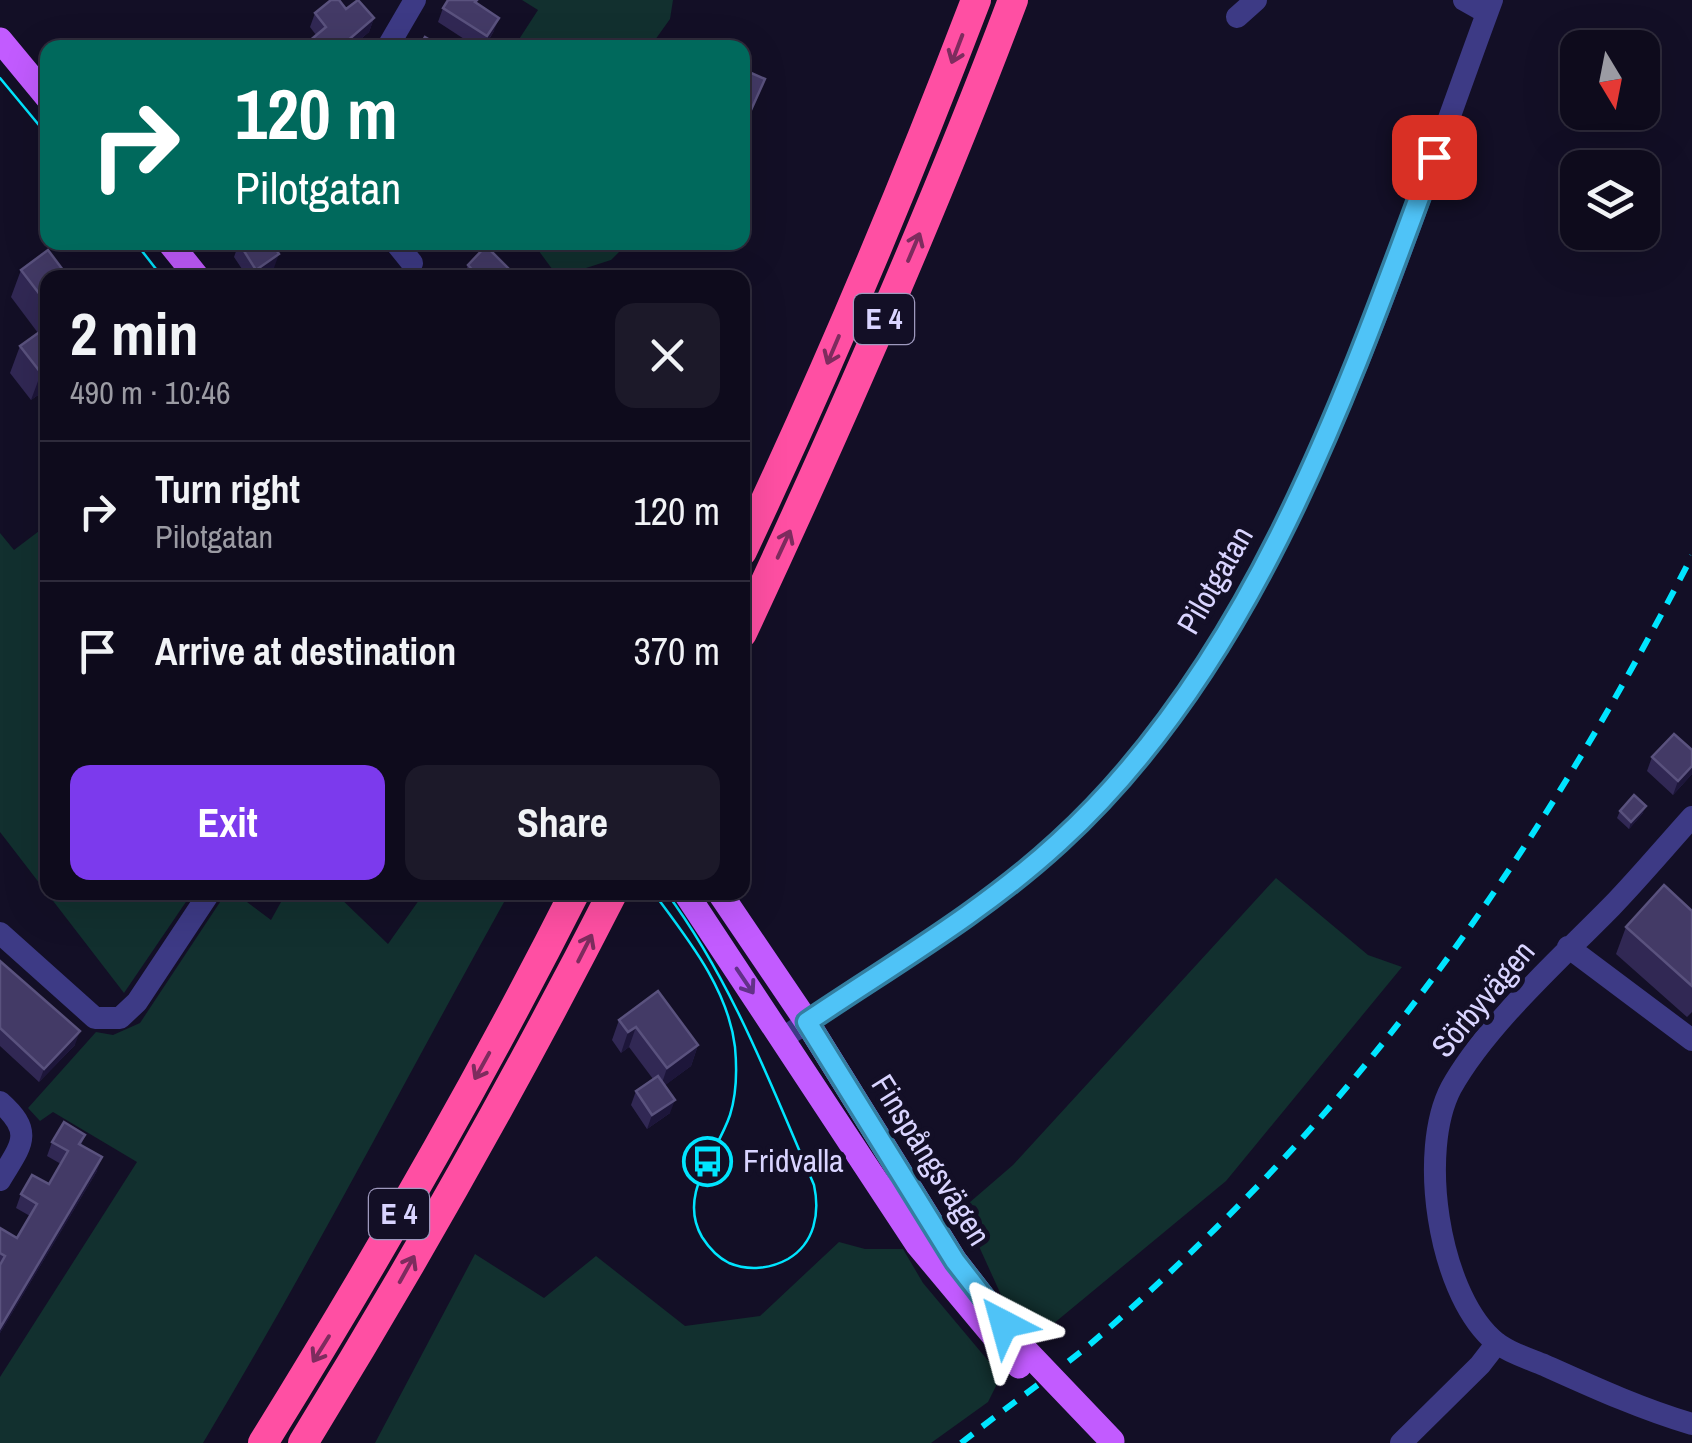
<!DOCTYPE html>
<meta charset="utf-8">
<style>
:root{--surface:#0e0b1c;--page:#1c1929;--text:#f1f3f6;--muted:#9b9ba3;--line:#2e2b3b;--accent:#7c3aed}
body{margin:0;font-family:"Archivo Narrow",sans-serif;background:var(--page);color:var(--text);height:100vh;display:flex;flex-direction:column;font-size:38px;white-space:nowrap}
*{box-sizing:border-box;margin:0}
p{font-size:32px;color:var(--muted)}
.icon{flex:none;width:55px;height:55px;fill:none;stroke:currentColor;stroke-width:2;stroke-linecap:round;stroke-linejoin:round}
.map{position:relative;flex:1;overflow:hidden}
.panel{position:absolute;left:40px;top:270px;width:710px;height:630px;display:flex;flex-direction:column;background:var(--surface);border-radius:20px;box-shadow:0 10px 40px #0002,0 0 0 2px var(--line)}
.panel>*{flex:none}
.banner{position:absolute;left:40px;top:40px;width:710px;height:210px;border-radius:20px;box-shadow:0 10px 40px #0002,0 0 0 2px var(--line);background:#00695c;color:#fff;overflow:hidden}
.needle{width:65px;rotate:170deg}
.controls{position:absolute;left:1560px;top:30px;display:grid;gap:20px}
.controls a{display:grid;place-items:center;width:100px;height:100px;border-radius:20px;background:var(--surface);box-shadow:0 10px 40px #0002,0 0 0 2px var(--line);font-size:50px}
.pin{position:absolute;display:grid;place-items:center;width:85px;height:85px;color:#fff;margin:-42px;border-radius:20px;box-shadow:0 5px 15px #0006}
.me{position:absolute;width:110px;margin:-55px;rotate:321deg;stroke-linejoin:round;filter:drop-shadow(0 0 8px #0008)}
.turn{display:flex;align-items:center;gap:35px;height:210px;padding:0 30px;font-size:45px}
.turn .icon{width:130px;height:130px;stroke-width:2.5}
.turn b{display:block;font-size:70px;line-height:85px}
.round{display:grid;place-items:center;flex:none;width:105px;height:105px;border-radius:20px;background:var(--page)}
.head{display:flex;align-items:center;justify-content:space-between;height:170px;padding:0 30px}
h1{font-size:60px;font-weight:700;line-height:75px}
.button{display:flex;gap:20px;margin-top:auto;padding:20px 30px}
.button a{flex:1;height:115px;border-radius:20px;background:var(--accent);color:#fff;font-size:40px;font-weight:700;line-height:115px;text-align:center}
.button a+a{background:var(--page);color:var(--text)}
ul{padding:0;list-style:none}
li{display:flex;align-items:center;gap:30px;height:140px;padding:0 30px;border-top:2px solid var(--line)}
li div{flex:1}
li b{display:block;font-size:38px}
li em{font-style:normal}
.map>svg:first-child{display:block}
.green{fill:#12302f}
.lines{fill:none;stroke-linecap:round;stroke-linejoin:round}
.minor{stroke:#3d3a85;stroke-width:22}
.major{stroke:#c25bff;stroke-width:25}
.highway{stroke:#ff4fa3;stroke-width:30}
.tram{stroke:#00e5ff;stroke-width:2.5}
.rail{stroke:#00e5ff;stroke-width:6;stroke-dasharray:15 12;stroke-linecap:butt}
.major-bridge{stroke:#c25bff;stroke-width:25}
.wall{fill:#312854}
.shaded-wall{fill:#1d163a}
.building{fill:#433a66;stroke:#5a527e;stroke-width:2.5}
.oneway{stroke:#7d2c5e}
.oneway2{stroke:#623188}
.route-casing{stroke:#337fa1;stroke-width:25}
.route{stroke:#4fc3f7;stroke-width:18}
.labels{text-anchor:middle;stroke-width:10;stroke-linejoin:round;paint-order:stroke}
.shield{fill:#130f26;stroke:#9e99be;stroke-width:2.5}
.shield-label{font-size:30px;font-weight:bold;fill:#d9d4ff}
.street-label{font-size:32px;fill:#d9d4ff;stroke:#130f26}
.poi-label{font-size:32px;fill:#d9d4ff;stroke:#130f26;text-anchor:start}
</style>
<div class="map">
<svg width="1692" height="1443" viewBox="0 0 1692 1443">
<rect width="100%" height="100%" fill="#130f26"/>
<!-- green -->
<path class="green" d="M522 0H673L670 19 650 47H514L538 10Z
M533 243H628L611 260 558 277Z
M47 525 48 892 192 893 124 993 0 832V533L14 550Z
M1276 878 1368 955 1402 967 1226 1181 1047 1329 1002 1297 962 1209 1013 1165Z
M226 893H235L271 920 286 893H335L388 944 424 893H509C407 1076 311 1263 203 1443H0V1377L137 1162 53 1112 40 1121 28 1108 96 1032 113 1035 140 1023Z
M839 1242 865 1249H903L923 1283 1001 1376 988 1402 931 1443H375L475 1254 544 1298 596 1256 685 1326 760 1316Z"/>
<g class="lines">
<!-- minor -->
<path class="minor" d="M1464 0 1487 13
M1237 17 1256 0
M387 48 415 0
M395 242 412 263
M1692 817C1665 847 1639 878 1611 907 1560 959 1486 1025 1451 1088 1418 1151 1438 1288 1491 1338 1504 1351 1527 1358 1544 1365 1593 1387 1641 1409 1692 1424
M0 933 95 1018H120L137 1002 210 892
M1568 947 1692 1040
M783 1038C890 967 1003 902 1093 809 1294 603 1393 266 1492 0
M0 1102C35 1133 21 1145 0 1180
M1401 1443 1480 1365 1497 1343"/>
<!-- major -->
<path class="major" d="M0 40 48 98
M169 242 198 278
M685 892 918 1245 1019 1366
M719 892 807 1022 955 1261 986 1301"/>
<!-- highway -->
<path class="highway" d="M742 551C827 371 905 186 976 0
M742 633C839 425 932 215 1013 0
M263 1443C374 1264 480 1080 575 892
M303 1443C413 1264 517 1080 613 892"/>
<!-- tram -->
<path class="tram" d="M0 78 48 136
M135 242 163 278
M653 892C687 938 728 988 735 1047 737 1069 737 1093 730 1115 717 1154 677 1194 702 1237 709 1248 717 1257 729 1263 748 1271 770 1269 788 1259 815 1243 820 1213 814 1185 771 1085 732 981 666 892"/>
<!-- rail -->
<path class="rail" d="M961 1443C1003 1410 1047 1379 1088 1346 1132 1309 1175 1268 1216 1228 1413 1036 1567 799 1692 556"/>
<!-- major-bridge -->
<path class="major-bridge" d="M1027 1352 1112 1441"/>
</g>
<!-- wall -->
<path class="wall" d="M478 4 494 31 484 48H478L438 22 443 8Z
M346 9 374 18 369 32 350 48H301L316 35 310 27 315 13Z
M239 243 274 268 260 278H248L234 257Z
M468 265 518 278H463Z
M21 270 48 278V388L31 400 10 373 20 346 38 333 11 297Z
M1692 750V774L1673 795 1647 771 1652 757Z
M1620 811 1643 813 1629 829 1617 818Z
M1692 911V1012L1687 1017 1616 954 1626 927Z
M0 961 75 1045 39 1082 0 1046Z
M619 1020 698 1045 691 1066 665 1085 670 1113 647 1129 631 1105 636 1091 653 1079 629 1047 621 1053 612 1040Z
M85 1135 81 1145 97 1171 0 1333V1228L17 1238 30 1216 16 1208 21 1194 49 1184 61 1164 47 1156 52 1142Z"/>
<!-- shaded-wall -->
<path class="shaded-wall" d="M374 18 369 32 350 48H339Z
M499 18 494 31 483 48 487 36Z
M279 254 274 268 260 278H254L256 270Z
M48 368V388L31 400 41 373Z
M1692 766V774L1673 795 1678 781Z
M1646 806 1643 813 1629 829 1631 822Z
M636 1027 629 1047 621 1053 628 1032Z
M80 1031 75 1045 39 1082 44 1069Z
M698 1045 691 1066 660 1089 667 1068Z
M675 1100 670 1113 647 1129 652 1115Z
M102 1157 97 1171 0 1333V1328Z"/>
<!-- building -->
<path class="building" d="M331 0H339L346 9 358 0 374 18 339 48H301L326 27 315 13Z
M448 0H477L475 2 499 18 487 36 443 8Z
M425 37 443 48H418Z
M742 69 765 79 747 119 742 117Z
M240 242H271L279 254 256 270 239 243Z
M486 246 518 278H480L468 265Z
M48 250 69 278H48V305L21 270Z
M48 326V368L41 373 20 346Z
M1674 734 1692 750V766L1678 781 1652 757Z
M1634 795 1646 806 1631 822 1620 811Z
M1664 885 1692 911V986L1626 927Z
M0 961 80 1031 44 1069 0 1028Z
M658 991 698 1045 667 1068 636 1027 628 1032 619 1020Z
M658 1076 675 1100 652 1115 636 1091Z
M64 1122 85 1135 79 1144 102 1157 0 1328V1265L5 1256 0 1253V1228L17 1238 37 1204 21 1194 32 1175 49 1184 68 1151 52 1142Z"/>
<!-- one-way arrows -->
<defs><path id="oneway-shaft" d="M-6 0H5M1.5-3L5.5 0L1.5 3" fill="none" stroke-width="1.6" stroke-linecap="round" stroke-linejoin="round" transform="scale(2.5)"/></defs>
<g class="oneway">
<use href="#oneway-shaft" transform="translate(957 49) rotate(111)"/>
<use href="#oneway-shaft" transform="translate(914 247) rotate(-67)"/>
<use href="#oneway-shaft" transform="translate(833 350) rotate(113)"/>
<use href="#oneway-shaft" transform="translate(784 544) rotate(-65)"/>
<use href="#oneway-shaft" transform="translate(585 948) rotate(-63)"/>
<use href="#oneway-shaft" transform="translate(482 1066) rotate(119)"/>
<use href="#oneway-shaft" transform="translate(407 1269) rotate(-61)"/>
<use href="#oneway-shaft" transform="translate(321 1349) rotate(122)"/>
</g>
<use class="oneway2" href="#oneway-shaft" transform="translate(745 981) rotate(56)"/>
<g class="lines">
<defs>
<path id="route" d="M1004 1324 955 1261 807 1022C893 964 983 912 1059 842 1252 666 1346 396 1434 157"/>
</defs>
<!-- route casing -->
<use href="#route" class="route-casing"/>
<!-- route -->
<use href="#route" class="route"/>
</g>
<!-- icons -->
<defs>
<symbol id="bus-ring" viewBox="-11 -11 22 22"><circle r="9.5" fill="#130f26" stroke="#00e5ff" stroke-width="1.5"/><path d="M-5-6H5V4H4V6H2V4H-2V6H-4V4H-5ZM-3.5-4V0h7V-4ZM-3.5 1.2v1.5H-2V1.2ZM2 1.2v1.5H3.5V1.2Z" fill="#00e5ff"/></symbol>
</defs>
<g fill-rule="evenodd">
<use href="#bus-ring" x="680" y="1134" width="55" height="55"/>
</g>
<g class="labels">
<!-- shield labels -->
<g class="shield">
<rect x="854" y="294" width="60" height="50" rx="8"/>
<rect x="369" y="1189" width="60" height="50" rx="8"/>
</g>
<g class="shield-label">
<text x="884" y="329">E 4</text>
<text x="399" y="1224">E 4</text>
</g>
<!-- street labels -->
<g class="street-label">
<text transform="translate(1215 580) rotate(-60)" y="11">Pilotgatan</text>
<text transform="translate(1483 999) rotate(-50)" y="11">Sörbyvägen</text>
<text transform="translate(931 1160) rotate(58)" y="11">Finspångsvägen</text>
</g>
<!-- poi labels -->
<g class="poi-label">
<text x="743" y="1172">Fridvalla</text>
</g>
</g>
</svg>
<div class="controls">
<a><svg class="needle" viewBox="-14 -14 28 28"><path d="M0-13l5 13h-10z" fill="#e53935"/><path d="M0 13l5-13h-10z" fill="#9b9ba3"/></svg></a>
<a><svg class="icon" aria-label="layers" viewBox="0 0 24 24"><path d="M12 4l9 5-9 5-9-5zM3 14l9 5 9-5"/></svg></a>
</div>
<div class="pin" style="left:1434px;top:157px;background:#d93025"><svg class="icon" aria-label="arrive" viewBox="0 0 24 24"><path d="M6 21V4h12l-3 4 3 4H6"/></svg></div>
<svg class="me" style="left:1004px;top:1324px" viewBox="-20 -20 40 40"><path d="M0-17L14 15 0 8-14 15z" fill="#4fc3f7" stroke="#fff" stroke-width="4"/></svg>
<div class="banner">
<div class="turn"><svg class="icon" aria-label="right" viewBox="0 0 24 24"><path d="M7 20v-9h11M14 6l5 5-5 5"/></svg><div><b>120 m</b>Pilotgatan</div></div>
</div>
<section class="panel">
<div class="head"><div><h1>2 min</h1><p>490 m · 10:46</p></div><a class="round"><svg class="icon" aria-label="close" viewBox="0 0 24 24"><path d="M6 6l12 12M18 6L6 18"/></svg></a></div>
<ul>
<li><svg class="icon" aria-label="right" viewBox="0 0 24 24"><path d="M7 20v-9h11M14 6l5 5-5 5"/></svg><div><b>Turn right</b><p>Pilotgatan</p></div><em>120 m</em></li>
<li><svg class="icon" aria-label="arrive" viewBox="0 0 24 24"><path d="M6 21V4h12l-3 4 3 4H6"/></svg><div><b>Arrive at destination</b></div><em>370 m</em></li>
</ul>
<div class="button"><a>Exit</a><a>Share</a></div>
</section>
</div>
